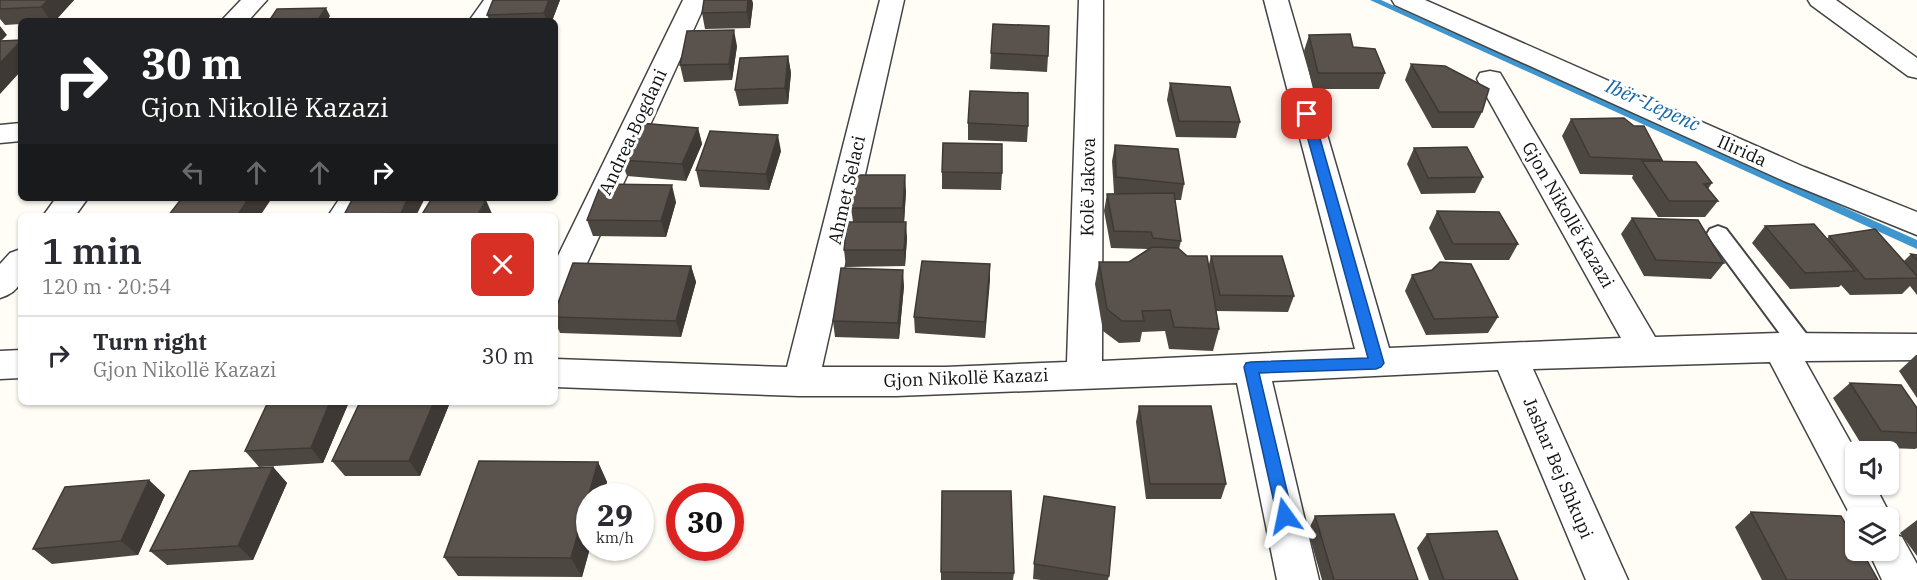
<!DOCTYPE html>
<meta charset="utf-8">
<style>
:root{--surface:#fff;--page:#f7f7f7;--text:#2b2b33;--muted:#7c7c81;--line:#e1e1e2}
body{margin:0;font-family:"IBM Plex Serif",serif;background:var(--page);color:var(--text);height:100vh;display:flex;flex-direction:column;font-size:22px;white-space:nowrap}
*{box-sizing:border-box;margin:0}
p{font-size:20px;color:var(--muted)}
.icon{flex:none;width:33px;height:33px;fill:none;stroke:currentColor;stroke-width:2;stroke-linecap:round;stroke-linejoin:round}
.map{position:relative;flex:1;overflow:hidden}
.details{position:absolute;left:18px;top:213px;width:540px;height:192px;display:flex;flex-direction:column;background:var(--surface);border-radius:9px;box-shadow:0 2px 4px #0004}
.details>*{flex:none}
.top-card{position:absolute;left:18px;top:18px;width:540px;height:183px;border-radius:9px;box-shadow:0 2px 4px #0004;background:#202124;color:#fff;overflow:hidden}
.tools{position:absolute;left:1845px;top:441px;display:grid;gap:12px}
.tools a{display:grid;place-items:center;width:54px;height:54px;border-radius:9px;background:var(--surface);box-shadow:0 2px 4px #0004;font-size:30px}
.speed{position:absolute;left:576px;top:483px;display:flex;gap:12px;font-size:30px;font-weight:700;text-align:center}
.speed>*{display:grid;place-content:center;width:78px;height:78px;border-radius:50%;background:var(--surface);box-shadow:0 2px 4px #0004;line-height:1}
.speed small{font-size:15px;font-weight:400}
.speed .limit{border:9px solid #d22;background:#fff;color:#111}
.pin{position:absolute;display:grid;place-items:center;width:51px;height:51px;color:#fff;margin:-26px;border-radius:12px;box-shadow:0 3px 9px #0006}
.me{position:absolute;width:66px;margin:-33px;rotate:348deg;stroke-linejoin:round;filter:drop-shadow(0 0 4px #0008)}
.turn{display:flex;align-items:center;gap:21px;height:126px;padding:0 24px;font-size:27px}
.turn .icon{width:78px;height:78px;stroke-width:2.5}
.turn b{display:block;font-size:42px;line-height:51px}
.lanes{display:flex;align-items:center;height:57px;padding:0 24px;background:#0003;justify-content:center;gap:30px;direction:ltr}
.lanes .off{opacity:.35}
.round{display:grid;place-items:center;flex:none;width:63px;height:63px;border-radius:9px;background:var(--page)}
.headline{display:flex;align-items:center;justify-content:space-between;height:102px;padding:0 24px}
h1{font-size:36px;font-weight:600;line-height:45px}
ul{padding:0;list-style:none}
li{display:flex;align-items:center;gap:18px;height:78px;padding:0 24px;border-top:2px solid var(--line)}
li div{flex:1}
li b{display:block;font-size:22px}
li em{font-style:normal}
.map>svg:first-child{display:block}
.lines{fill:none;stroke-linecap:round;stroke-linejoin:round}
.stream{fill:#3f96cf;fill-rule:evenodd}
.lane-casing{stroke:#444;stroke-width:4}
.street-casing{stroke:#444;stroke-width:3}
.lane{fill:#fff;fill-rule:evenodd}
.street{fill:#fff;fill-rule:evenodd}
.wall{fill:#4d4742}
.shaded-wall{fill:#3f3936}
.building{fill:#5a524d;stroke:#3f3936;stroke-width:1.5}
.route{fill:#1a73e8;stroke:#114b97;stroke-width:1.5}
.labels{text-anchor:middle;stroke-width:6;stroke-linejoin:round;paint-order:stroke}
.street-label{font-size:18px;fill:#111;stroke:#fff}
.water-label{font-size:20px;font-style:italic;fill:#1768a6;stroke:#fff}
</style>
<div class="map">
<svg width="1917" height="580" viewBox="0 0 1917 580">
<rect width="100%" height="100%" fill="#fffdf5"/>
<g class="lines">
<!-- stream -->
<path class="stream" d="M1370 0H1381L1917 240V249Z"/>
<defs>
<path id="lane" d="M1718 226 1726 229 1811 340 1815 347 1811 354 1803 356 1795 354 1710 239 1707 234 1710 229Z"/>
<path id="street" d="M241 0H267L248 21H221Z
M484 0H509L495 21H469Z
M683 0H707L572 296 567 305 555 308V262Z
M880 0H904L822 367H945L1067 362 1079 0H1103L1102 361 1355 349 1264 0H1288L1389 348 1621 338 1477 79 1480 73 1490 71 1500 73 1655 337 1779 333 1917 334V360L1805 361 1856 452V484H1874L1892 518 1888 525V518H1856V526L1770 362 1533 369 1628 580H1586L1498 370 1272 381 1319 580H1277L1237 383 896 396H799L555 387V359L787 367Z
M1392 0H1425L1804 167 1917 212V235L1784 181 1395 5Z
M1808 0H1836L1917 58V78L1908 76 1811 5Z
M21 123V141L0 143V125Z
M56 198H88L75 216H43Z
M340 198H371L359 216H328Z
M21 249C21 273 27 290 0 298V264L10 253Z
M21 350V378L0 379V351Z
M1888 532 1902 537 1917 564V580H1882L1868 550H1888Z"/>
</defs>
<!-- lane casing -->
<use href="#lane" class="lane-casing"/>
<!-- street casing -->
<use href="#street" class="street-casing"/>
<!-- lane -->
<use href="#lane" class="lane"/>
<!-- street -->
<use href="#street" class="street"/>
</g>
<!-- wall -->
<path class="wall" d="M1 0H74L55 21H21V24L5 25 0 19V1Z
M493 0H560L552 21H490L487 15Z
M704 0H752L753 4 750 28 705 29 702 13Z
M1309 35 1353 47 1385 73 1379 89H1313L1304 51Z
M737 46 732 80 684 82 680 65Z
M991 53 1048 56 1047 72 990 69Z
M788 56 791 73 788 104 739 106 735 90Z
M1411 64 1482 112 1474 128H1432L1405 80Z
M1170 83 1240 122 1236 138 1176 137 1167 100Z
M1571 119 1662 160 1661 161 1712 183 1708 189 1718 201 1705 217H1658L1632 178 1633 175 1580 174 1562 136Z
M968 123 1028 126 1027 142 968 140Z
M698 128 702 144 686 181 627 176 621 160Z
M1115 145 1184 184 1181 200H1175L1181 241 1179 249 1187 256 1209 264 1211 256 1294 296 1288 312 1216 311 1219 329 1213 351 1169 349 1165 331 1142 332 1140 342 1119 343 1103 331 1095 284 1099 262H1129L1148 249 1111 248 1104 211 1107 194H1122L1114 193 1112 161Z
M1414 148 1483 177 1475 193 1421 194 1407 164Z
M781 151 769 190 700 187 696 170Z
M942 172 1002 173 1001 190 942 189Z
M906 191 904 222 907 238 905 266 846 267 844 250 853 222 851 208Z
M353 198 416 216H345L344 215Z
M676 202 666 237 593 236 587 220Z
M1437 211 1518 244 1509 260H1445L1429 228Z
M1632 218 1724 263 1711 279 1644 276 1621 234Z
M1765 226 1827 239 1829 236 1904 261 1911 254 1917 255V295L1910 286 1902 294 1850 295 1841 285 1839 287 1790 289 1752 243Z
M990 264 985 338 915 333 914 317Z
M691 266 696 282 681 337 560 333 555 322V311Z
M1412 275 1498 317 1488 333 1426 335 1405 291Z
M904 286 899 339 835 337 833 321Z
M1916 355H1917V398L1899 371Z
M1850 383 1917 408V448L1915 449 1863 447 1833 398Z
M349 402 323 463 259 467 245 451Z
M449 405 420 476H345L332 461Z
M1139 406 1226 484 1221 499H1146L1136 422Z
M598 462 607 482 603 496H590V548L582 577 458 576 444 557Z
M273 467 287 483 253 560 167 565 150 551Z
M165 495 138 555 52 564 33 549Z
M1751 512 1878 580H1762L1735 527Z
M1315 516 1418 580H1322L1308 531Z
M1917 520V556L1900 533Z
M1427 534 1518 580H1429L1417 548Z
M1034 564 1109 576 1108 580H1041L1033 579Z
M941 572 1014 573 1013 580H941Z"/>
<!-- shaded-wall -->
<path class="shaded-wall" d="M48 0H74L55 21H51L41 7Z
M549 0H560L552 21H547L544 13Z
M748 0H752L753 4 750 28 747 12Z
M326 8 330 16 327 21H317Z
M0 26 7 35 0 42Z
M734 30 737 46 732 80 729 64Z
M21 41V71L0 94V63Z
M788 56 791 73 788 104 785 88Z
M698 128 702 144 686 181 682 164Z
M778 135 781 151 769 190 766 174Z
M905 175 906 191 904 224 903 208Z
M672 185 676 202 666 237 661 221Z
M249 198H268L270 201 260 216H237Z
M408 198H425L416 216H403L401 213Z
M486 200 493 216H477Z
M906 222 907 238 905 266 904 250Z
M990 264V281L985 338V322Z
M691 266 696 282 681 337 676 321Z
M903 270 904 286 899 339 898 323Z
M330 402H349L323 463 311 448Z
M434 402H448L449 405 420 476 409 461Z
M598 462 607 482 603 496H590V548L582 577 571 558Z
M273 467 287 483 253 560 238 546Z
M149 480 165 495 138 555 121 541Z"/>
<!-- building -->
<path class="building" d="M1 0H48L41 7 0 9V1Z
M493 0H549L544 13 487 15Z
M704 0H748L747 12 702 13Z
M326 8 317 21H269L277 9Z
M993 24 1049 26 1048 56 991 53Z
M734 30 729 64 680 65 687 31Z
M1350 34 1353 47 1375 49 1385 73H1318L1309 35Z
M21 40V41L0 63V41Z
M788 56 785 88 735 90 740 58Z
M1411 64 1445 66 1489 89 1482 112H1439Z
M1170 83 1230 87 1240 122 1179 121Z
M970 91 1028 93V126L968 123Z
M1624 118 1634 126H1644L1662 160 1590 157 1571 119Z
M640 123 698 128 682 164 621 160Z
M710 131 778 135 766 174 696 170Z
M943 143 1002 144V173L942 172Z
M1115 145 1178 149 1184 184 1116 177Z
M1467 147 1483 177 1428 178 1414 148Z
M1642 161 1696 162 1712 183 1704 184 1718 201H1669Z
M855 175H905L903 208H851Z
M601 184 672 185 661 221 587 220Z
M1174 193 1181 241 1153 238 1151 232 1114 231 1107 194Z
M182 198H249L237 216H168Z
M353 198H408L401 213 344 215Z
M432 198H452L486 200 477 216H421Z
M1437 211 1499 212 1518 244H1453Z
M1632 218 1698 220 1724 263 1656 260Z
M847 222H906L904 250H844Z
M1814 224 1855 271 1805 273 1765 226Z
M1875 229 1917 276V278L1865 279 1829 236Z
M1152 247 1178 248 1187 256H1207L1219 329 1174 327 1170 310 1142 311 1144 321H1122L1107 309 1099 262H1129Z
M1911 254 1917 255V260Z
M1211 256H1282L1294 296 1220 295Z
M922 261 990 264 985 322 914 317Z
M1440 262 1471 264 1498 317 1434 319 1412 275 1432 270Z
M573 263 691 266 676 321 555 317V311Z
M841 268 903 270 898 323 833 321Z
M1850 383 1901 385 1917 408V433L1881 431Z
M268 402H330L311 448 245 451Z
M360 402H434L409 461H332Z
M1139 406H1211L1226 484H1150Z
M479 461 598 462 571 558 444 557Z
M273 467 238 546 150 551 190 471Z
M149 480 121 541 33 549 65 487Z
M942 491H1011L1014 573 941 572Z
M1044 496 1115 507 1109 576 1034 564Z
M1751 512 1841 516 1856 542V550H1861L1878 580H1787Z
M1394 514 1418 580H1334L1315 516Z
M1497 531 1518 580H1444L1427 534Z"/>
<!-- route -->
<path class="route" d="M1307 110 1313 114 1384 363 1381 367 1376 369 1259 373 1293 516 1291 522 1285 524 1279 522 1277 516 1244 367 1246 363 1251 362 1368 358 1301 114Z"/>
<g class="labels">
<!-- street labels -->
<g class="street-label">
<text transform="translate(633 132) rotate(-65)" y="6">Andrea Bogdani</text>
<text transform="translate(1742 151) rotate(24)" y="6">Ilirida</text>
<text transform="translate(1088 187) rotate(-89)" y="6">Kolë Jakova</text>
<text transform="translate(847 190) rotate(-77)" y="6">Ahmet Selaci</text>
<text transform="translate(1568 215) rotate(60)" y="6">Gjon Nikollë Kazazi</text>
<text transform="translate(966 378) rotate(-2)" y="6">Gjon Nikollë Kazazi</text>
<text transform="translate(1558 468) rotate(67)" y="6">Jashar Bej Shkupi</text>
</g>
<!-- water labels -->
<g class="water-label">
<text transform="translate(1653 105) rotate(24)" y="7">Ibër-Lepenc</text>
</g>
</g>
</svg>
<div class="tools">
<a><svg class="icon" aria-label="sound" viewBox="0 0 24 24"><path d="M4 9h4l5-4v14l-5-4H4zM17 9q2 3 0 6"/></svg></a>
<a><svg class="icon" aria-label="layers" viewBox="0 0 24 24"><path d="M12 4l9 5-9 5-9-5zM3 14l9 5 9-5"/></svg></a>
</div>
<div class="speed"><div>29<small>km/h</small></div><div class="limit">30</div></div>
<div class="pin" style="left:1307px;top:114px;background:#d93025"><svg class="icon" aria-label="arrive" viewBox="0 0 24 24"><path d="M6 21V4h12l-3 4 3 4H6"/></svg></div>
<svg class="me" style="left:1285px;top:516px" viewBox="-20 -20 40 40"><path d="M0-17L14 15 0 8-14 15z" fill="#1a73e8" stroke="#fff" stroke-width="4"/></svg>
<div class="top-card">
<div class="turn"><svg class="icon" aria-label="right" viewBox="0 0 24 24"><path d="M7 20v-9h11M14 6l5 5-5 5"/></svg><div><b>30 m</b>Gjon Nikollë Kazazi</div></div>
<div class="lanes"><svg class="icon off" aria-label="left" viewBox="0 0 24 24"><path d="M17 20v-9H6M10 6l-5 5 5 5"/></svg><svg class="icon off" aria-label="ahead" viewBox="0 0 24 24"><path d="M12 20V5M6 11l6-6 6 6"/></svg><svg class="icon off" aria-label="ahead" viewBox="0 0 24 24"><path d="M12 20V5M6 11l6-6 6 6"/></svg><svg class="icon" aria-label="right" viewBox="0 0 24 24"><path d="M7 20v-9h11M14 6l5 5-5 5"/></svg></div>
</div>
<section class="details">
<div class="headline"><div><h1>1 min</h1><p>120 m · 20:54</p></div><a class="round" style="background:#d93025;color:#fff"><svg class="icon" aria-label="close" viewBox="0 0 24 24"><path d="M6 6l12 12M18 6L6 18"/></svg></a></div>
<ul>
<li><svg class="icon" aria-label="right" viewBox="0 0 24 24"><path d="M7 20v-9h11M14 6l5 5-5 5"/></svg><div><b>Turn right</b><p>Gjon Nikollë Kazazi</p></div><em>30 m</em></li>
</ul>
</section>
</div>
